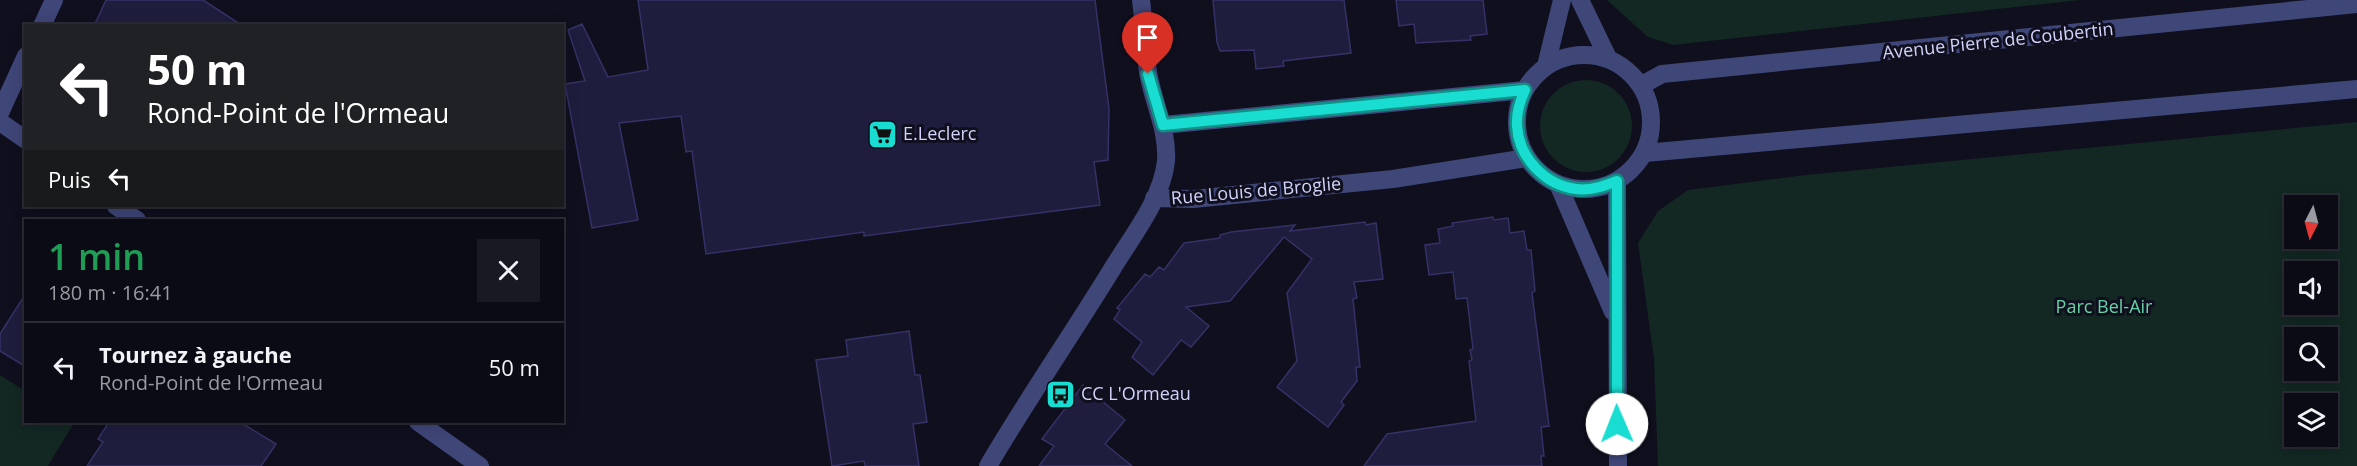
<!DOCTYPE html>
<html lang="fr">
<meta charset="utf-8">
<style>
:root{--surface:#0b0b16;--page:#191923;--text:#f1f3f6;--muted:#9a9ba1;--line:#2b2b35}
body{margin:0;font-family:"Open Sans",sans-serif;background:var(--page);color:var(--text);height:100vh;display:flex;flex-direction:column;font-size:22px;white-space:nowrap}
*{box-sizing:border-box;margin:0}
p{font-size:20px;color:var(--muted)}
.icon{flex:none;width:33px;height:33px;fill:none;stroke:currentColor;stroke-width:2;stroke-linecap:round;stroke-linejoin:round}
.map{position:relative;flex:1;overflow:hidden}
.drawer{position:absolute;left:24px;top:219px;width:540px;height:204px;display:flex;flex-direction:column;background:var(--surface);border-radius:0px;box-shadow:0 3px 15px #0003,0 0 0 2px var(--line)}
.drawer>*{flex:none}
.banner{position:absolute;left:24px;top:24px;width:540px;height:183px;border-radius:0px;box-shadow:0 3px 15px #0003,0 0 0 2px var(--line);background:#202124;color:#fff;overflow:hidden}
.needle{width:39px;rotate:186deg}
.fabs{position:absolute;left:2284px;top:195px;display:grid;gap:12px}
.fabs a{display:grid;place-items:center;width:54px;height:54px;border-radius:0px;background:var(--surface);box-shadow:0 3px 15px #0003,0 0 0 2px var(--line);font-size:30px}
.pin{position:absolute;display:grid;place-items:center;width:51px;height:51px;color:#fff;margin:-62px -26px;border-radius:50% 50% 50% 0;rotate:-45deg;box-shadow:0 0 6px #0007}
.pin .icon{rotate:45deg}
.me{position:absolute;width:66px;margin:-33px;rotate:359deg;stroke-linejoin:round;filter:drop-shadow(0 0 4px #0008)}
.turn{display:flex;align-items:center;gap:21px;height:126px;padding:0 24px;font-size:27px}
.turn .icon{width:78px;height:78px;stroke-width:2.5}
.turn b{display:block;font-size:42px;line-height:51px}
.then{display:flex;align-items:center;height:57px;padding:0 24px;background:#0003;gap:12px;font-size:22px}
.round{display:grid;place-items:center;flex:none;width:63px;height:63px;border-radius:0px;background:var(--page)}
.summary{display:flex;align-items:center;justify-content:space-between;height:102px;padding:0 24px}
h1{font-size:36px;font-weight:600;line-height:45px;color:#1e9e55}
ul{padding:0;list-style:none}
li{display:flex;align-items:center;gap:18px;height:90px;padding:0 24px;border-top:2px solid var(--line)}
li div{flex:1}
li b{display:block;font-size:22px}
li em{font-style:normal}
.map>svg:first-child{display:block}
.green{fill:#132723;fill-rule:evenodd}
.building{fill:#1e1d3d;stroke:#343266;stroke-width:1.5}
.lines{fill:none;stroke-linecap:round;stroke-linejoin:round}
.minor{stroke:#3f4678;stroke-width:18}
.route-casing{stroke:#119088;stroke-width:15}
.route{stroke:#1addd2;stroke-width:10}
.labels{text-anchor:middle;stroke-width:6;stroke-linejoin:round;paint-order:stroke}
.street-label{font-size:18px;fill:#d1d3fa;stroke:#0f0f1e}
.poi-label{font-size:18px;fill:#d1d3fa;stroke:#0f0f1e;text-anchor:start}
.park-label{font-size:18px;fill:#66d1a5;stroke:#0f0f1e}
</style>
<div class="map">
<svg width="2357" height="466" viewBox="0 0 2357 466">
<rect width="100%" height="100%" fill="#0f0f1e"/>
<!-- green -->
<path class="green" d="M1607 0H2080L1673 45 1648 37Z
M1540 126a46 46 0 1 1 92 0a46 46 0 1 1-92 0Z
M2357 122V466H1658L1654 359 1638 243 1658 211 1688 190 1806 175ZM2295 206H2328V238H2295ZM2295 272H2328V304H2295ZM2295 338H2328V370H2295ZM2295 404H2328V436H2295Z
M0 375 25 391 26 422 74 423 48 466H0Z"/>
<!-- building -->
<path class="building" d="M106 0H203L243 26H94Z
M638 0H1095L1109 109 1108 160 1094 162 1100 205 864 236V232L706 254 692 151 686 152 681 116 619 123 638 220 592 228 565 84 585 81 568 30 582 24 608 77 648 70Z
M1213 0H1344L1351 53 1283 61 1284 66 1256 69 1254 50 1220 51 1217 42Z
M1396 0H1483L1487 34 1470 36 1471 40 1416 43 1414 24 1399 26Z
M1493 217 1494 220 1508 218 1510 233 1524 231 1527 250H1531L1535 291 1532 293 1549 426 1541 427 1544 456H1541L1542 466H1364L1387 434 1476 421 1469 361 1472 360 1470 350 1473 349 1467 298 1456 299 1453 272 1429 275 1425 245 1440 243 1438 229 1453 226 1452 223Z
M1365 222 1366 225 1376 223 1383 279 1354 282 1357 298 1353 299 1360 367H1356L1357 381 1341 402 1344 405 1328 427 1277 387 1297 361 1287 293 1312 259 1284 237 1230 301 1186 307 1209 326 1191 347 1181 340 1153 375 1132 357 1142 342 1114 319 1120 310 1117 308 1145 274 1150 277 1159 267 1164 270 1184 243 1220 238V235L1231 232 1295 225 1290 231Z
M26 293V367L0 351V334Z
M909 331 915 375H920L927 422 913 424 919 466H865L864 461 832 466 816 360 848 356 846 340Z
M1083 385 1125 420 1105 444 1132 466H1039L1054 446 1042 439Z
M109 422H240L276 444 261 466H87L103 442 98 439Z"/>
<g class="lines">
<!-- minor -->
<path class="minor" d="M1580 0 1608 58
M42 26 54 0
M1517 122a67 67 0 1 1 134 0a67 67 0 1 1-134 0Z
M1546 66 1562 0
M1642 85 1662 74 2357 4
M0 113 26 56
M0 122 26 140
M1163 125 1525 90
M1645 153 2357 89
M1617 181 1618 466
M1558 184 1613 312
M1154 198 1193 199 1393 179 1527 158
M116 206 137 220
M418 422 480 466
M988 466C1028 398 1073 333 1114 266 1133 235 1162 199 1166 161 1168 129 1153 103 1148 72 1145 49 1144 24 1141 0"/>
</g>
<g class="lines">
<defs>
<path id="route" d="M1148 74 1163 125 1525 90C1520 101 1516 113 1517 126 1519 158 1545 185 1576 189 1590 191 1604 186 1617 181V424"/>
</defs>
<!-- route casing -->
<use href="#route" class="route-casing"/>
<!-- route -->
<use href="#route" class="route"/>
</g>
<!-- icons -->
<defs>
<symbol id="supermarket-square" viewBox="-11 -11 22 22"><rect x="-9" y="-9" width="18" height="18" rx="4" fill="#1addd2" stroke="#0f0f1e"/><path d="M-6-5.5h2.5l.6 2H6L4.5 2H-2.5L-4.4-4H-6ZM-1.5 3.2a1.3 1.3 0 1 0 .1 0ZM3 3.2a1.3 1.3 0 1 0 .1 0Z" fill="#111"/></symbol>
<symbol id="bus-square" viewBox="-11 -11 22 22"><rect x="-9" y="-9" width="18" height="18" rx="4" fill="#1addd2" stroke="#0f0f1e"/><path d="M-5-6H5V4H4V6H2V4H-2V6H-4V4H-5ZM-3.5-4V0h7V-4ZM-3.5 1.2v1.5H-2V1.2ZM2 1.2v1.5H3.5V1.2Z" fill="#111"/></symbol>
</defs>
<g fill-rule="evenodd">
<use href="#supermarket-square" x="866" y="118" width="33" height="33"/>
<use href="#bus-square" x="1044" y="378" width="33" height="33"/>
</g>
<g class="labels">
<!-- street labels -->
<g class="street-label">
<text transform="translate(1998 41) rotate(-6)" y="6">Avenue Pierre de Coubertin</text>
<text transform="translate(1256 191) rotate(-5)" y="6">Rue Louis de Broglie</text>
</g>
<!-- poi labels -->
<g class="poi-label">
<text x="903" y="140">E.Leclerc</text>
<text x="1081" y="400">CC L'Ormeau</text>
</g>
<!-- park labels -->
<g class="park-label">
<text x="2104" y="313">Parc Bel-Air</text>
</g>
</g>
</svg>
<div class="fabs">
<a><svg class="needle" viewBox="-14 -14 28 28"><path d="M0-13l5 13h-10z" fill="#e53935"/><path d="M0 13l5-13h-10z" fill="#9a9ba1"/></svg></a>
<a><svg class="icon" aria-label="sound" viewBox="0 0 24 24"><path d="M4 9h4l5-4v14l-5-4H4zM17 9q2 3 0 6"/></svg></a>
<a><svg class="icon" aria-label="search" viewBox="0 0 24 24"><circle cx="10" cy="10" r="6"/><path d="M15 15l6 6"/></svg></a>
<a><svg class="icon" aria-label="layers" viewBox="0 0 24 24"><path d="M12 4l9 5-9 5-9-5zM3 14l9 5 9-5"/></svg></a>
</div>
<div class="pin" style="left:1148px;top:74px;background:#d93025"><svg class="icon" aria-label="arrive" viewBox="0 0 24 24"><path d="M6 21V4h12l-3 4 3 4H6"/></svg></div>
<svg class="me" style="left:1617px;top:424px" viewBox="-20 -20 40 40"><circle r="19" fill="#fff"/><path d="M0-13L10 11 0 6-10 11z" fill="#1addd2"/></svg>
<div class="banner">
<div class="turn"><svg class="icon" aria-label="left" viewBox="0 0 24 24"><path d="M17 20v-9H6M10 6l-5 5 5 5"/></svg><div><b>50 m</b>Rond-Point de l'Ormeau</div></div>
<div class="then">Puis<svg class="icon" aria-label="left" viewBox="0 0 24 24"><path d="M17 20v-9H6M10 6l-5 5 5 5"/></svg></div>
</div>
<section class="drawer">
<div class="summary"><div><h1>1 min</h1><p>180 m · 16:41</p></div><a class="round"><svg class="icon" aria-label="close" viewBox="0 0 24 24"><path d="M6 6l12 12M18 6L6 18"/></svg></a></div>
<ul>
<li><svg class="icon" aria-label="left" viewBox="0 0 24 24"><path d="M17 20v-9H6M10 6l-5 5 5 5"/></svg><div><b>Tournez à gauche</b><p>Rond-Point de l'Ormeau</p></div><em>50 m</em></li>
</ul>
</section>
</div>
